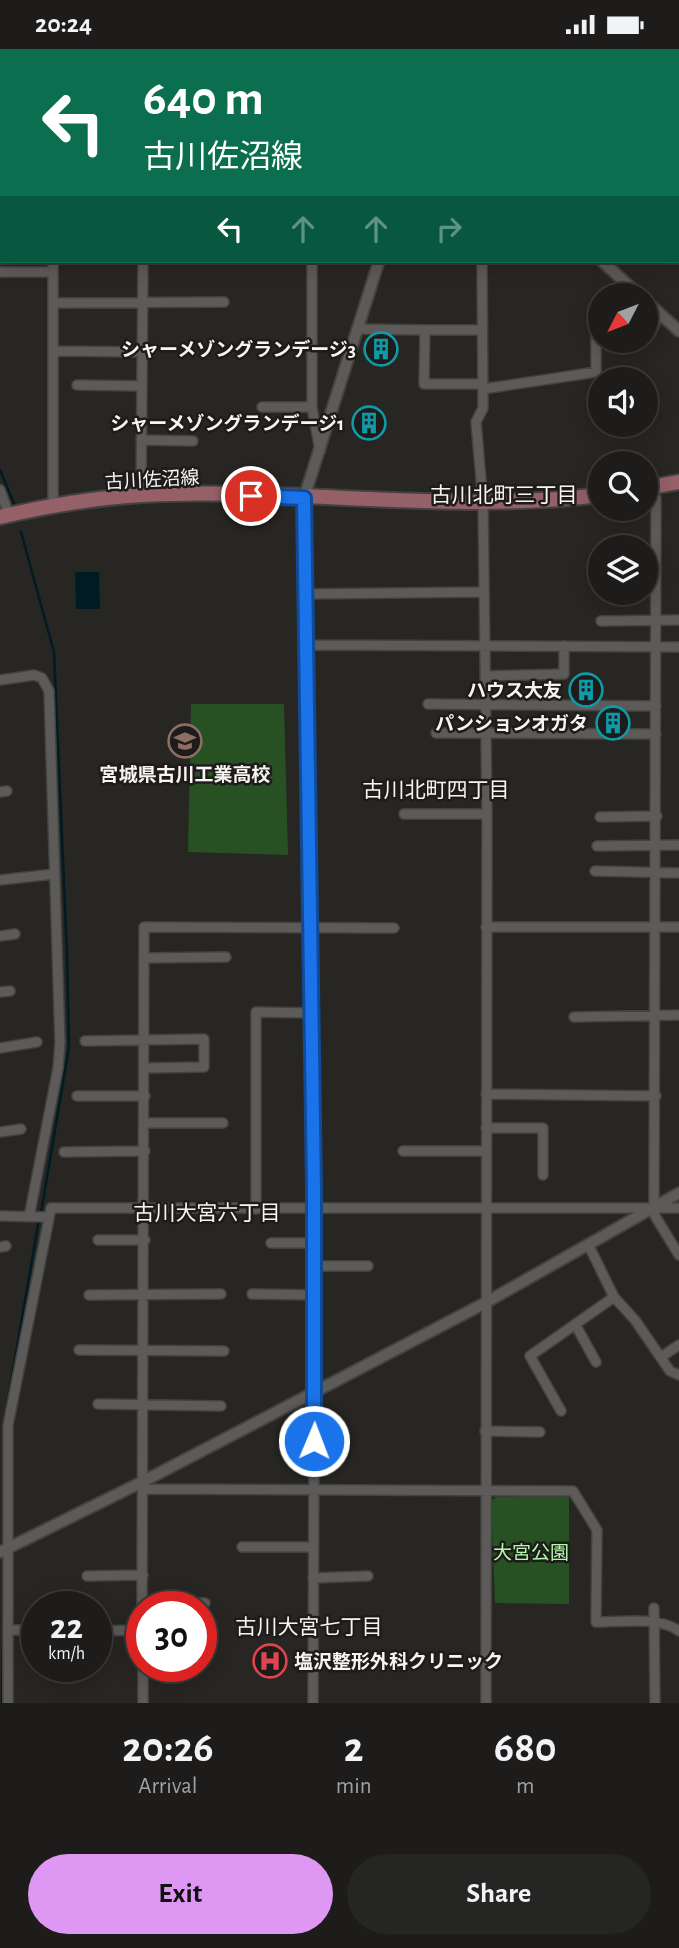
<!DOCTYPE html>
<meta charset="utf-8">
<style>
:root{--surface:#1d1c1a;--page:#252523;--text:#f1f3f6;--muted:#a0a1a2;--line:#3b3a39;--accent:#de98f3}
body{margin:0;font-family:"Alegreya Sans","Noto Sans JP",sans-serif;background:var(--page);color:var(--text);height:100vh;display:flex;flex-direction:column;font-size:26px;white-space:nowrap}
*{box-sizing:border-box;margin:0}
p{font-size:23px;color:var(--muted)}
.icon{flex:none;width:38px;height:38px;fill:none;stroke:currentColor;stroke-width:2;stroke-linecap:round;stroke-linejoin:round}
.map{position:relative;height:1654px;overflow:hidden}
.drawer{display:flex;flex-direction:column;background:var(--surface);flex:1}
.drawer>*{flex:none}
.top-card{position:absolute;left:0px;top:0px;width:679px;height:214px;box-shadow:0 4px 18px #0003,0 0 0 2px var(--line);background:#0b6e4f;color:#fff;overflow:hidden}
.needle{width:46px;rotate:228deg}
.fabs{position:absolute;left:588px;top:234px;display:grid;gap:14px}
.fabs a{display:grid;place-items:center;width:70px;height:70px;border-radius:50%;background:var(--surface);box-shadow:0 4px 18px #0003,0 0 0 2px var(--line);font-size:35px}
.speed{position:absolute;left:21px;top:1542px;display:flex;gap:14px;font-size:35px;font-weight:700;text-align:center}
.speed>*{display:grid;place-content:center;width:91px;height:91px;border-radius:50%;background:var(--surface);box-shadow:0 4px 18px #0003,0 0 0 2px var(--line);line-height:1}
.speed small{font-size:18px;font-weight:400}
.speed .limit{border:10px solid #d22;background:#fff;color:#111}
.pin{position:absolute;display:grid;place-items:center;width:60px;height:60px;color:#fff;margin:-30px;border:4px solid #fff;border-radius:50%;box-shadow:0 2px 7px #0007}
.me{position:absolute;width:77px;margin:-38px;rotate:1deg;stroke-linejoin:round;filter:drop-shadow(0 0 5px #0008)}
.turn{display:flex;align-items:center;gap:24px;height:147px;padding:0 28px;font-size:32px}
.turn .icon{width:91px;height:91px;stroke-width:2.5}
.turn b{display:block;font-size:49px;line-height:60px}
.lanes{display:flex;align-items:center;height:66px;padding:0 28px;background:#0003;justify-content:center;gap:35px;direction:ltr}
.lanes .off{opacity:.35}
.eta{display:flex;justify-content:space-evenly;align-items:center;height:119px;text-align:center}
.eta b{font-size:42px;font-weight:700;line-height:49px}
.button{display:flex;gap:14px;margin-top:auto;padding:14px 28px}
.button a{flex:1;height:80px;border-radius:42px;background:var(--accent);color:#111;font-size:28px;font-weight:700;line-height:80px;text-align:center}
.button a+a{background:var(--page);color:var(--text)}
.status{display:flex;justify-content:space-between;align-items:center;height:49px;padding:0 35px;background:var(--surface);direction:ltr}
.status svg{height:19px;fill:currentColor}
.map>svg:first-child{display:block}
.green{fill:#275023}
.water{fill:#001b23}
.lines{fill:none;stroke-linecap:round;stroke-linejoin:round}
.stream{stroke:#001b23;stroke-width:2.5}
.minor-casing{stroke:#434240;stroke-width:12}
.tertiary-casing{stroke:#434240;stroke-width:14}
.primary-casing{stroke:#434240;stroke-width:18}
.minor{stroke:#5d5b59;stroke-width:9}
.tertiary{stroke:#5d5b59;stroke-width:10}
.primary{stroke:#956068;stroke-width:14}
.route-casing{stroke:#114b97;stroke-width:18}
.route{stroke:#1a73e8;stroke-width:12}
.labels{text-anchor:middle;stroke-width:5;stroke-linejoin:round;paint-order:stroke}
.poi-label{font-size:19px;font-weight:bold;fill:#f6f5f3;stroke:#1e1c1a;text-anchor:end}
.street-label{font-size:19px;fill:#f6f5f3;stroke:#1e1c1a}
.park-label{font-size:19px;fill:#b3f9ab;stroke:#1e1c1a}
.neighbourhood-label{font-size:21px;fill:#f6f5f3;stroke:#1e1c1a}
</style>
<div class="status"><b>20:24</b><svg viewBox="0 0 49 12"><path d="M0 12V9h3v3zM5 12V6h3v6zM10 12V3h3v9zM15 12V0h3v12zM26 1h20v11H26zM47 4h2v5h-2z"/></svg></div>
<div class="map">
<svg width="679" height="1654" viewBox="0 0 679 1654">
<rect width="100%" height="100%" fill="#272623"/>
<!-- green -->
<path class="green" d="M191 655H284L288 806 188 803Z
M496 1448H569V1555L495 1554 491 1452Z"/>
<!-- water -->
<path class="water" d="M75 523H99L100 560H76Z"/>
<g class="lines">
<!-- stream -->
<path class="stream" d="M0 421 15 457
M21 483 54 603 67 905 69 998 41 1164
M4 1374 39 1170
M4 1406V1381
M2 1654 4 1545"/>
<defs>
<path id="minor" d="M53 0V2
M311 0V2
M589 0 590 2
M143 2V0
M0 54H2
M0 111H2
M677 166 679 169
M0 170H2
M312 212V358L320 402
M482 212 483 359 476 373 483 453 487 765 486 1654
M0 223H53
M53 254 224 253
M359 280 425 281 424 335H483
M425 281H477
M646 283H651L660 264
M53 302 143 303
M77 336 142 337
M483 340 596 323V286L600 282
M262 358H312
M141 391 193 392
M652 438 656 449 654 1159 655 1167 679 1206
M0 441 9 466
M141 446 143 212
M304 449 315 1161 313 1654
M53 457V212
M305 545 484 543
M601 572 679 571
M306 596 679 598
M485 627 564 625V597
M0 631 34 626 42 629 49 642 60 994 58 1019 29 1168
M428 655 656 657
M436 684 656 685
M0 743 7 742
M404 765H487
M600 768 657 767
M597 797 679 796
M595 822 679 824
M0 831 54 825
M486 878H679
M0 887 15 885
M145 909 226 908
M0 943 10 942
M574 968 679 966
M85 992 204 990V1018L145 1019
M0 999 37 993
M486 1045 656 1047
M77 1047H145
M145 1074H223
M486 1079H543V1126
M0 1083 21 1080
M403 1102H486
M64 1103 145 1102
M256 1160V963L312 964
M0 1167 47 1168
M98 1191H145
M271 1194H315
M589 1197 614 1248 635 1271 670 1322 679 1326
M0 1198 6 1197
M315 1217H368
M252 1245 315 1246
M89 1246 221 1245
M575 1275 596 1313
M79 1301 224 1302
M661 1308 679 1296
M98 1355 221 1357
M561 1362 530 1307 614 1248
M485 1382 540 1383
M144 1440 573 1442 597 1481 596 1573C620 1573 659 1567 679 1582
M242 1498H313
M87 1527 143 1526
M313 1529 368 1527
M142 1554H205
M142 1558 144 878 394 879
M654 1559 655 1654
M9 1581H37
M96 1582 142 1581
M143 1617V1654
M8 1654V1376L51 1159H679"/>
<path id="tertiary" d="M370 0 372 2
M526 2 529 0
M602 212 640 247
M646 252 679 282
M304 449 379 212
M0 1503 144 1432 485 1254 679 1144"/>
<path id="primary" d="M646 439 679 433
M0 468C46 457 95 449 142 446 295 438 448 465 600 446"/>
</defs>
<!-- minor casing -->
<use href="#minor" class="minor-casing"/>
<!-- tertiary casing -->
<use href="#tertiary" class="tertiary-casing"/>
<!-- primary casing -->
<use href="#primary" class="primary-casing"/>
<!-- minor -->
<use href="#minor" class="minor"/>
<!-- tertiary -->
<use href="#tertiary" class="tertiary"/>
<!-- primary -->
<use href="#primary" class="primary"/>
</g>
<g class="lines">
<defs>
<path id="route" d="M251 447 304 449 314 1141V1392"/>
</defs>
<!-- route casing -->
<use href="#route" class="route-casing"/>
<!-- route -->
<use href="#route" class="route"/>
</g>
<!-- icons -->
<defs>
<symbol id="building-ring" viewBox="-11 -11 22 22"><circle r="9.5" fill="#1e1c1a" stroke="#0f9aa8" stroke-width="1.5"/><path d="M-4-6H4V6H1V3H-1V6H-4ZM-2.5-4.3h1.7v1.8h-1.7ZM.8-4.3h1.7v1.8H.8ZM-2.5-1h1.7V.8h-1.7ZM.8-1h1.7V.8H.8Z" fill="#0f9aa8"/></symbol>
<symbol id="school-ring" viewBox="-11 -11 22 22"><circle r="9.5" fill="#1e1c1a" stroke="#8d6e63" stroke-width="1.5"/><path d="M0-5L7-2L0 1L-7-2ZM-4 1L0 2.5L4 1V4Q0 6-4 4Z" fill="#8d6e63"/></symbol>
<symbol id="hospital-ring" viewBox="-11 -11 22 22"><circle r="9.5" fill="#1e1c1a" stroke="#e0444e" stroke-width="1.5"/><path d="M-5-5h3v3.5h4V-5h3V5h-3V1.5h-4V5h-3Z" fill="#e0444e"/></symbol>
</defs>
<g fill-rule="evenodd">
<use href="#building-ring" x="362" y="281" width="38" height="38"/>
<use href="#building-ring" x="350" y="355" width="38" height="38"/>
<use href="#building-ring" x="567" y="622" width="38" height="38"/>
<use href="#building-ring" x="594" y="655" width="38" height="38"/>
<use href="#school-ring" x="166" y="673" width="38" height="38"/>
<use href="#hospital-ring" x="251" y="1593" width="38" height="38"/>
</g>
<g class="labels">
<!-- poi labels -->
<g class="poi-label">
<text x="356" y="307">シャーメゾングランデージ3</text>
<text x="344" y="381">シャーメゾングランデージ1</text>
<text x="562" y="648">ハウス大友</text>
<text x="588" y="681">パンションオガタ</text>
<text x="185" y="732" text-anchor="middle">宮城県古川工業高校</text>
<text x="294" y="1619" text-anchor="start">塩沢整形外科クリニック</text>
</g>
<!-- street labels -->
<g class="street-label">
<text transform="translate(152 430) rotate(-3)" y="7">古川佐沼線</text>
</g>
<!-- park labels -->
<g class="park-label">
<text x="531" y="1510">大宮公園</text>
</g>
<!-- neighbourhood labels -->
<g class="neighbourhood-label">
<text x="504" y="453">古川北町三丁目</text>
<text x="436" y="748">古川北町四丁目</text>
<text x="207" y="1171">古川大宮六丁目</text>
<text x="309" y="1585">古川大宮七丁目</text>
</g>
</g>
</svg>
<div class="fabs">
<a><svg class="needle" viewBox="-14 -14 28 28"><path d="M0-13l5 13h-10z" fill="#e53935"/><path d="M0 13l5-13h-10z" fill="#a0a1a2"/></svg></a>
<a><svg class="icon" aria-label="sound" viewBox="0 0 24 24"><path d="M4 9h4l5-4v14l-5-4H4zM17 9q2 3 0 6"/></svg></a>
<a><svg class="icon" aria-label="search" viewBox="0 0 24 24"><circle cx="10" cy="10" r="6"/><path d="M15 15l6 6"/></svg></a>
<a><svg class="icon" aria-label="layers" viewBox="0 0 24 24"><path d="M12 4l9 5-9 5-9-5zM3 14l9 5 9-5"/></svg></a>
</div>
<div class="speed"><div>22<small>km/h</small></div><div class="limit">30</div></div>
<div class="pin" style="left:251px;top:447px;background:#d93025"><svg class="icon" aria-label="arrive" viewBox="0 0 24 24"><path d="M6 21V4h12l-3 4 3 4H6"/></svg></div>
<svg class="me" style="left:314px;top:1392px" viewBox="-20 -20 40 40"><circle r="17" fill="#1a73e8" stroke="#fff" stroke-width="3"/><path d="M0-11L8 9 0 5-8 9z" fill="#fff"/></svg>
<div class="top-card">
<div class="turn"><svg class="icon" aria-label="left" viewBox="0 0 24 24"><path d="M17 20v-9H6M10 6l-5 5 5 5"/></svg><div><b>640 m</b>古川佐沼線</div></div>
<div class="lanes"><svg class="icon" aria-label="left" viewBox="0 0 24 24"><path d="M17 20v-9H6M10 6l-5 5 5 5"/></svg><svg class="icon off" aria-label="ahead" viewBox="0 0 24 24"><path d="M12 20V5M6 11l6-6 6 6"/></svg><svg class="icon off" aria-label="ahead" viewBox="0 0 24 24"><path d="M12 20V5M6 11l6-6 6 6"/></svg><svg class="icon off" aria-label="right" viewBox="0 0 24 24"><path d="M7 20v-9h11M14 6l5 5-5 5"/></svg></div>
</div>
</div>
<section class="drawer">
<div class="eta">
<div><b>20:26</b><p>Arrival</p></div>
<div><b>2</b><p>min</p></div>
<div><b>680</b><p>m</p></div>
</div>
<div class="button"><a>Exit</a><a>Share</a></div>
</section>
